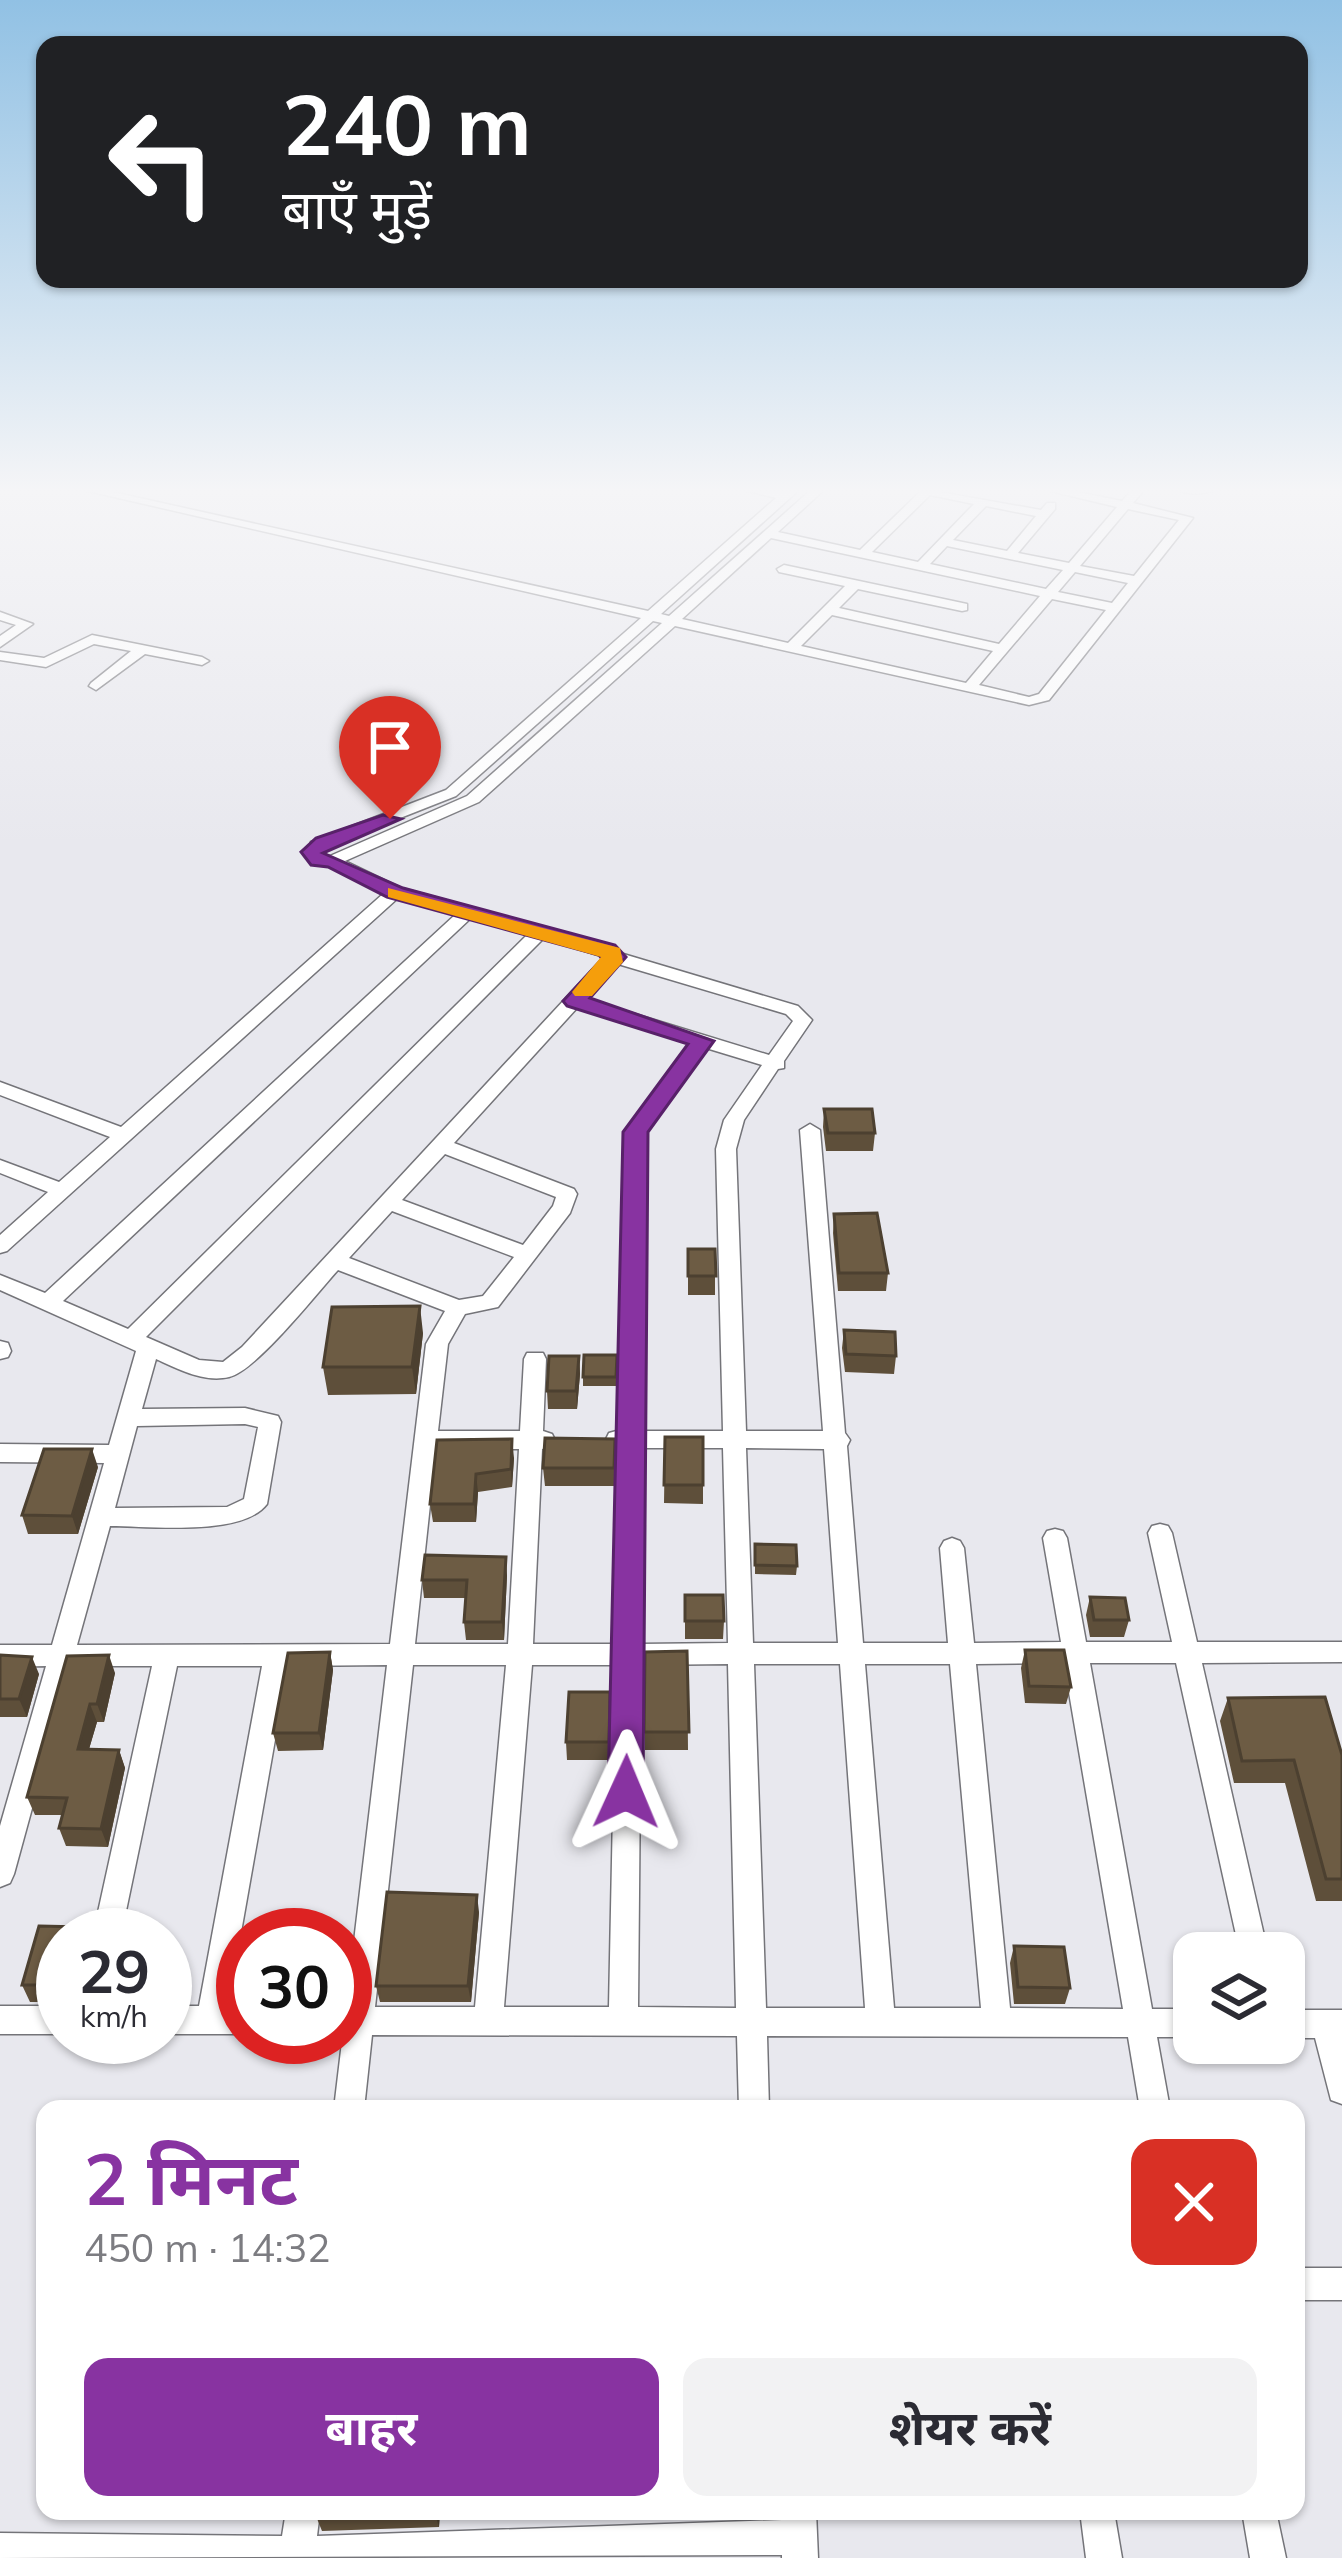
<!DOCTYPE html>
<html lang="hi">
<meta charset="utf-8">
<style>
:root{--surface:#fff;--page:#f2f2f3;--text:#2b2b33;--muted:#7c7c81;--accent:#8833a1}
body{margin:0;font-family:Mulish,"Noto Sans Devanagari",sans-serif;background:var(--page);color:var(--text);height:100vh;display:flex;flex-direction:column;font-size:45px;white-space:nowrap}
*{box-sizing:border-box;margin:0}
p{font-size:39px;color:var(--muted)}
.icon{flex:none;width:66px;height:66px;fill:none;stroke:currentColor;stroke-width:2;stroke-linecap:round;stroke-linejoin:round}
.map{position:relative;flex:1;overflow:hidden}
.sheet{position:absolute;left:36px;top:2100px;width:1269px;height:420px;display:flex;flex-direction:column;background:var(--surface);border-radius:24px;box-shadow:0 3px 9px #0004}
.sheet>*{flex:none}
.top-card{position:absolute;left:36px;top:36px;width:1272px;height:252px;border-radius:24px;box-shadow:0 3px 9px #0004;background:#202124;color:#fff;overflow:hidden}
.fabs{position:absolute;left:1173px;top:1932px;display:grid;gap:24px}
.fabs a{display:grid;place-items:center;width:132px;height:132px;border-radius:24px;background:var(--surface);box-shadow:0 3px 9px #0004;font-size:60px}
.speed{position:absolute;left:36px;top:1908px;display:flex;gap:24px;font-size:60px;font-weight:700;text-align:center}
.speed>*{display:grid;place-content:center;width:156px;height:156px;border-radius:50%;background:var(--surface);box-shadow:0 3px 9px #0004;line-height:1}
.speed small{font-size:30px;font-weight:400}
.speed .limit{border:18px solid #d22;background:#fff;color:#111}
.pin{position:absolute;display:grid;place-items:center;width:102px;height:102px;color:#fff;margin:-123px -51px;border-radius:50% 50% 50% 0;rotate:-45deg;box-shadow:0 0 12px #0007}
.pin .icon{rotate:45deg}
.me{position:absolute;width:132px;margin:-66px;rotate:1deg;stroke-linejoin:round;filter:drop-shadow(0 0 9px #0008)}
.turn{display:flex;align-items:center;gap:42px;height:252px;padding:0 48px;font-size:54px}
.turn .icon{width:156px;height:156px;stroke-width:2.5}
.turn b{display:block;font-size:84px;line-height:102px}
.round{display:grid;place-items:center;flex:none;width:126px;height:126px;border-radius:24px;background:var(--page)}
.headline{display:flex;align-items:center;justify-content:space-between;height:204px;padding:0 48px}
h1{font-size:72px;font-weight:700;line-height:90px;color:var(--accent)}
.cta{display:flex;gap:24px;margin-top:auto;padding:24px 48px}
.cta a{flex:1;height:138px;border-radius:24px;background:var(--accent);color:#fff;font-size:48px;font-weight:700;line-height:138px;text-align:center}
.cta a+a{background:var(--page);color:var(--text)}
.map>svg:first-child{display:block}
.lines{fill:none;stroke-linecap:round;stroke-linejoin:round}
.minor-casing{stroke:#747479;stroke-width:3}
.minor{fill:#fff;fill-rule:evenodd}
.wall{fill:#5e4f3a}
.shaded-wall{fill:#4c4030}
.building{fill:#6d5c44;stroke:#4c4030;stroke-width:3}
.route{fill:#8833a1;stroke:#582169;stroke-width:3}
.slow{fill:#f59e0b}
</style>
<div class="map">
<svg width="1342" height="2558" viewBox="0 0 1342 2558">
<rect width="100%" height="100%" fill="#e8e8ee"/>
<g class="lines">
<defs>
<path id="minor" d="M79 489H99L648 611 776 498 740 489 783 492 800 489 661 614 669 616 812 489H825L778 532 860 550 923 489 1041 510 1047 503H1055V509L1018 553 1069 563 1117 507 1042 489H1063L1122 501 1133 489H1145L1133 503 1193 518 1049 700 1029 705 675 626 479 802 345 861 401 888 613 946 620 953 798 1006 812 1020 784 1061V1068L778 1069 744 1120 736 1149 746 1431H823L800 1130 810 1124 820 1130 845 1433 850 1440 847 1446 863 1643H948L940 1548 944 1541 952 1538 960 1541 964 1548 974 1643 1061 1642 1043 1538 1047 1531 1055 1529 1063 1531 1067 1538 1086 1642H1172L1148 1533 1152 1526 1160 1524 1168 1526 1172 1533 1197 1642H1342V1662L1202 1663 1268 1953H1240L1176 1663H1090L1152 2009H1194V2037H1157L1170 2109H1140L1128 2037 767 2036 769 2109H739L737 2036 372 2035 364 2109H334L387 1665 288 1666 228 2006H243V2034H165V2006H199L262 1666H177L121 1935H93L152 1666H71L14 1874 10 1883 0 1887V1826L46 1666 0 1667V1645H52L104 1463 0 1462V1444L109 1445 136 1351 0 1290V1275L45 1293 456 914 398 898 7 1251 0 1253V1235L48 1192 0 1173V1160L59 1182 110 1137 0 1095V1082L121 1127 384 893 327 865 308 860 306 857 311 842 446 790 641 618ZM930 495 974 504 918 562 872 552ZM986 506 1036 516 1007 551 953 540ZM1128 509 1179 520 1134 576 1080 566ZM771 538 1040 596 999 644 839 608 858 589 962 611 967 610V604L784 565 777 569 779 572 845 586 788 643 682 619ZM947 546 1063 570 1046 589 930 564ZM1075 572 1128 583 1112 603 1058 592ZM1052 599 1106 610 1039 694 1029 697 979 685ZM832 615 993 651 966 683 801 646ZM653 621 662 623 467 796 330 856 323 854 324 848 456 796ZM471 918 528 934 128 1329 63 1301ZM544 938 604 957 242 1347 223 1362 199 1360 146 1337ZM618 964 786 1014 793 1021 769 1055 586 999ZM577 1008 691 1043 626 1132 620 1430 609 1433 606 1439 609 1445 620 1448 616 1644H533L542 1449 552 1446 555 1440 552 1434 543 1431 546 1359 543 1353H527L524 1359 520 1431H438L448 1344 465 1314 498 1307 570 1213 577 1194 574 1189 454 1143ZM706 1048 762 1065 724 1120 716 1149 723 1431H643L646 1132ZM445 1154 556 1197 553 1206 523 1245 402 1200ZM392 1211 514 1257 483 1296 459 1300 349 1258ZM338 1270 445 1311 426 1344 390 1644 77 1645 110 1526C149 1526 242 1537 267 1504L281 1422 278 1416 245 1408 142 1409 156 1359C178 1369 204 1383 229 1377 256 1371 317 1293 338 1270ZM245 1424 258 1427 244 1499 227 1507 115 1508 137 1426ZM643 1448H723L728 1643 641 1644ZM746 1448 824 1449 838 1643H753ZM436 1449H519L508 1644H415ZM1064 1663 1123 2009 1010 2008 976 1664ZM728 1664 736 2008 638 2007 641 1665ZM754 1664H840L865 2008H766ZM865 1664H950L981 2008H894ZM413 1665H506L475 2007H375ZM532 1665H616L609 2007H504Z
M1176 489H1216C1207 495 1185 495 1176 489Z
M0 612 33 624 0 647V636L16 625 0 620Z
M92 635 202 657 209 661 202 665 145 654 96 690 89 686 91 683 131 651 94 644 46 667 0 660V652L44 658Z
M0 1341 8 1343 11 1351 8 1357 0 1359Z
M0 2006H63V2034H0Z
M1284 2010H1342V2104L1331 2100 1315 2038H1284Z
M1296 2268H1342V2300H1296Z
M286 2511H320L317 2536 782 2520V2511H816L818 2558H782V2555L0 2558V2533L282 2536Z
M1080 2511H1114L1122 2558H1086Z
M1242 2511H1276L1286 2558H1250Z"/>
</defs>
<!-- minor casing -->
<use href="#minor" class="minor-casing"/>
<!-- minor -->
<use href="#minor" class="minor"/>
</g>
<!-- wall -->
<path class="wall" d="M824 1109 875 1133 873 1151H826L823 1127Z
M834 1214 888 1273 886 1291H838L833 1233Z
M688 1249H715V1295H688Z
M844 1330 896 1356 894 1374 845 1372 842 1348Z
M423 1333 416 1394 328 1395 323 1367Z
M617 1355 616 1386H583V1377Z
M579 1356 580 1374 577 1409H548L547 1391Z
M665 1437H703V1504L664 1503Z
M615 1439V1486H545L543 1468Z
M437 1440 514 1458 512 1487 478 1492 476 1522H433L430 1504Z
M98 1467 78 1534H28L22 1515Z
M755 1544 797 1566 796 1575 755 1574Z
M507 1575 504 1640H466L464 1622 466 1598H424L422 1580Z
M685 1595 724 1621 723 1639H685Z
M1090 1597 1129 1620 1124 1637H1090L1086 1615Z
M1025 1650 1071 1687 1066 1704 1025 1703 1021 1668Z
M687 1651 688 1750H645V1652Z
M330 1652 333 1670 323 1750 278 1751 273 1733Z
M0 1655 39 1674 27 1717H0Z
M67 1656 115 1673 104 1722H97L89 1749 119 1750 125 1768 108 1847 66 1846 59 1828 63 1815H35L27 1797Z
M1228 1698 1342 1755V1901H1316L1285 1783H1234L1220 1721Z
M611 1710 610 1760H567L566 1742Z
M479 1912 471 2002H380L376 1986Z
M39 1926 82 1927 86 1935H63V2002H30L22 1985Z
M1014 1946 1070 1988 1065 2004H1014L1010 1963Z
M314 2511H440L439 2527 322 2531Z"/>
<!-- shaded-wall -->
<path class="shaded-wall" d="M420 1306 423 1333 416 1394 412 1367Z
M579 1356 580 1374 577 1409 576 1391Z
M512 1439 514 1458 512 1487 511 1469Z
M92 1449 98 1467 78 1534 72 1516Z
M476 1474 478 1492 476 1522 474 1504Z
M506 1557 507 1575 504 1640 502 1622Z
M330 1652 333 1670 323 1750 319 1733Z
M109 1655 115 1673 104 1722 97 1704Z
M32 1657 39 1674 27 1717 19 1699Z
M90 1704 97 1722 84 1766 78 1749Z
M119 1750 125 1768 108 1847 101 1829Z
M477 1895 479 1912 471 2002 468 1986Z
M434 2511H440L439 2527Z"/>
<!-- building -->
<path class="building" d="M824 1109H872L875 1133H828Z
M877 1213 888 1273H839L834 1214Z
M688 1249H715L716 1276H688Z
M420 1306 412 1367H323L332 1307Z
M844 1330 895 1332 896 1356 846 1354Z
M584 1355H617L616 1377H583Z
M549 1356H579L576 1391H547Z
M665 1437H703V1485H664Z
M545 1438 615 1439 614 1468H543Z
M512 1439 511 1469 476 1474 474 1504H430L437 1440Z
M44 1449H92L72 1516 22 1515Z
M755 1544 796 1545 797 1566 755 1565Z
M425 1555 506 1557 502 1622H464L467 1580H422Z
M685 1595H723L724 1621H685Z
M1090 1597 1125 1598 1129 1620H1094Z
M1025 1650H1064L1071 1687 1029 1686Z
M687 1651 689 1732H644L645 1652Z
M330 1652 319 1733H273L288 1653Z
M0 1655 32 1657 19 1699H0Z
M109 1655 97 1704H90L78 1749 119 1750 101 1829 59 1828 67 1798 27 1797 67 1656Z
M569 1692H610L609 1742H566Z
M1325 1697 1342 1755V1879H1326L1294 1760 1242 1761 1228 1698Z
M387 1892 477 1895 468 1986H376Z
M39 1926 82 1927 80 1935H63V1991L55 1985H22Z
M1014 1946 1064 1947 1070 1988 1018 1987Z
M314 2511H406L314 2514Z"/>
<!-- sky -->
<linearGradient id="sky" x2="0" y2="1"><stop stop-color="#91c1e4"/><stop offset="0.58" stop-color="#f5f5f7"/><stop offset="1" stop-color="#f5f5f7" stop-opacity="0"/></linearGradient>
<rect width="1342" height="847" fill="url(#sky)"/>
<!-- route -->
<path class="route" d="M383 815 401 819 323 853 403 888 615 945 626 957 590 998 714 1041 648 1132 643 1792 638 1802 626 1807 614 1802 608 1792 623 1132 688 1044 567 1006 563 1001 602 959 599 955 387 897 328 867 311 865 301 852 316 838Z"/>
<!-- slow -->
<path class="slow" d="M388 888 620 948 623 962 592 996H575L572 992 601 957 388 897Z"/>
</svg>
<div class="fabs">
<a><svg class="icon" aria-label="layers" viewBox="0 0 24 24"><path d="M12 4l9 5-9 5-9-5zM3 14l9 5 9-5"/></svg></a>
</div>
<div class="speed"><div>29<small>km/h</small></div><div class="limit">30</div></div>
<div class="pin" style="left:390px;top:819px;background:#d93025"><svg class="icon" aria-label="arrive" viewBox="0 0 24 24"><path d="M6 21V4h12l-3 4 3 4H6"/></svg></div>
<svg class="me" style="left:626px;top:1792px" viewBox="-20 -20 40 40"><path d="M0-17L14 15 0 8-14 15z" fill="#8833a1" stroke="#fff" stroke-width="4"/></svg>
<div class="top-card">
<div class="turn"><svg class="icon" aria-label="left" viewBox="0 0 24 24"><path d="M17 20v-9H6M10 6l-5 5 5 5"/></svg><div><b>240 m</b>बाएँ मुड़ें</div></div>
</div>
<section class="sheet">
<div class="headline"><div><h1>2 मिनट</h1><p>450 m · 14:32</p></div><a class="round" style="background:#d93025;color:#fff"><svg class="icon" aria-label="close" viewBox="0 0 24 24"><path d="M6 6l12 12M18 6L6 18"/></svg></a></div>
<div class="cta"><a>बाहर</a><a>शेयर करें</a></div>
</section>
</div>
